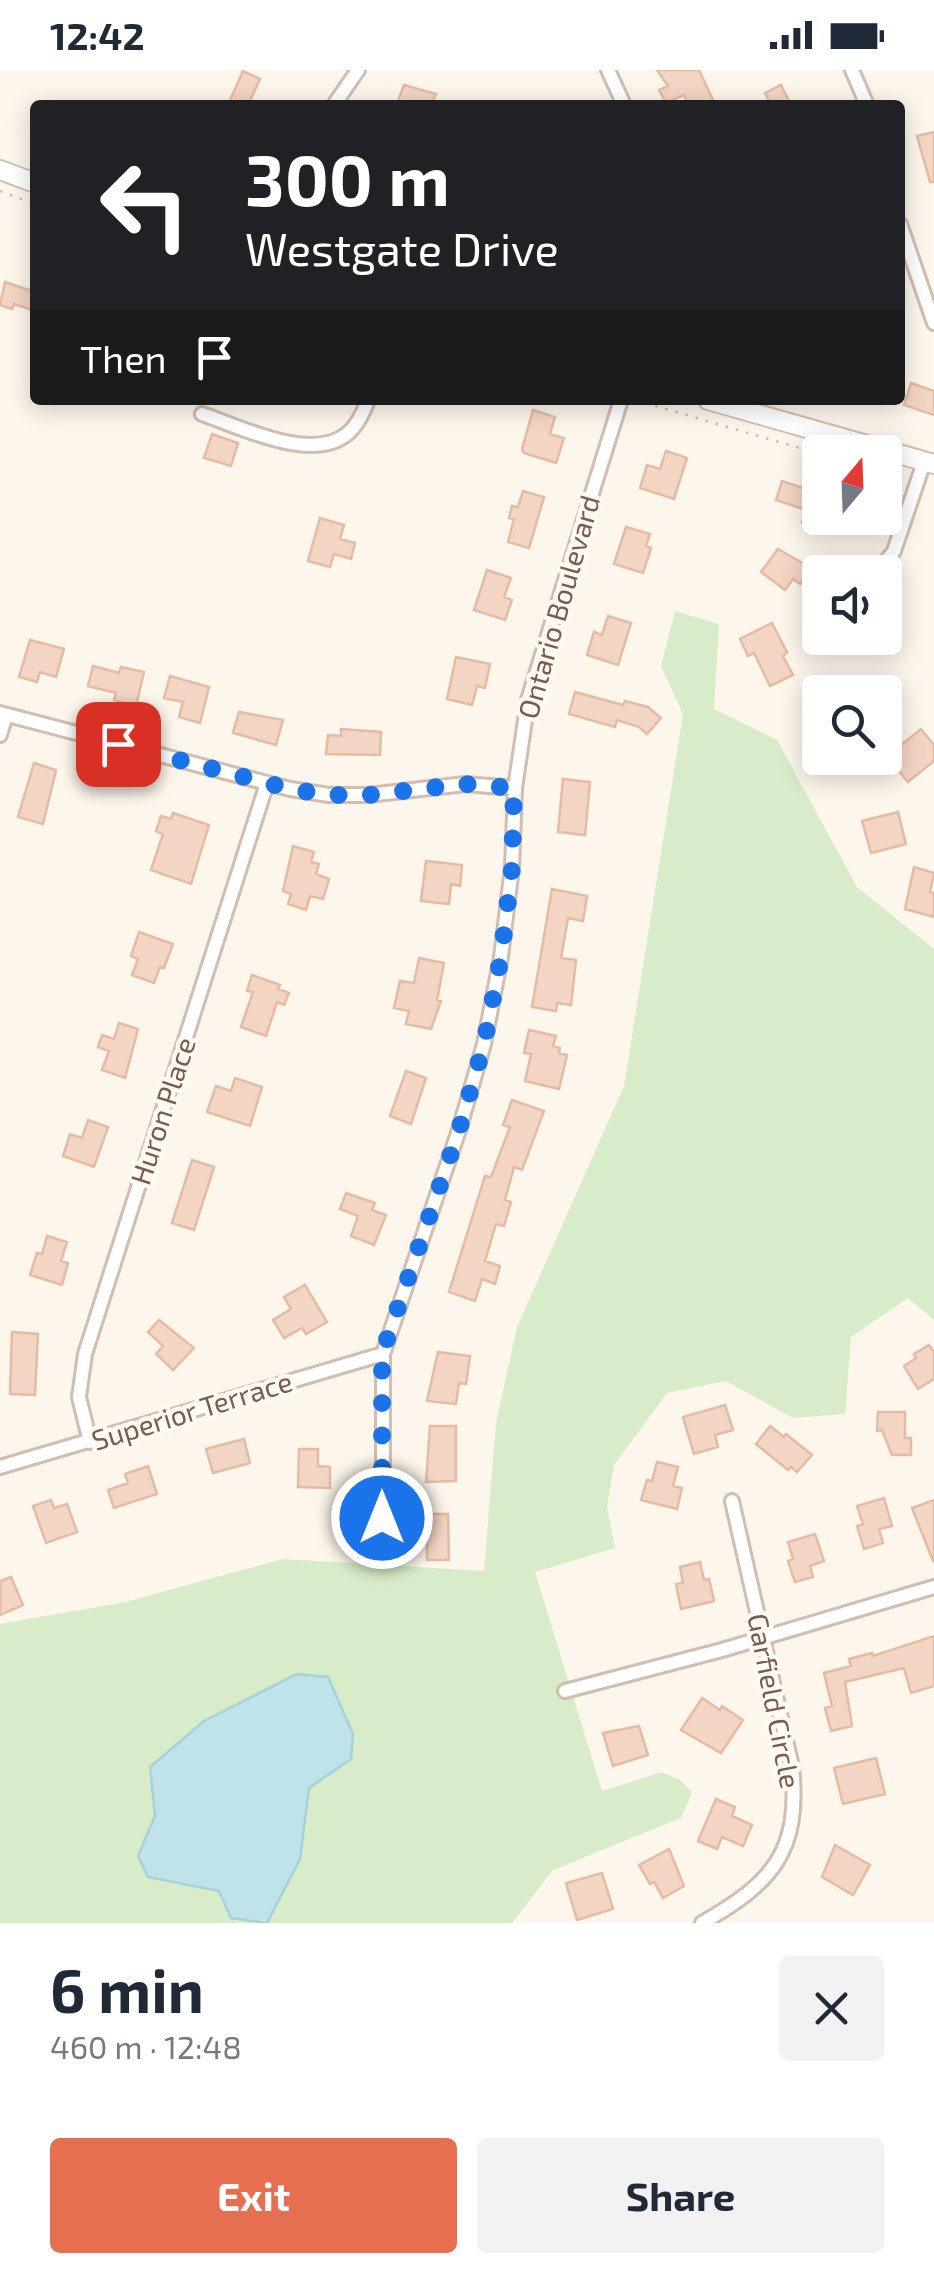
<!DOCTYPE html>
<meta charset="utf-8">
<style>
:root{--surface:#fff;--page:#f2f2f3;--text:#1f2937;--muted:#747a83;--accent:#e76f51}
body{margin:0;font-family:"Exo 2",sans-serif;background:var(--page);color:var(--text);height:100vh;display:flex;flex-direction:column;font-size:38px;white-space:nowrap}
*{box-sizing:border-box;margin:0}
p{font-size:32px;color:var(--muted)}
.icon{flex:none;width:55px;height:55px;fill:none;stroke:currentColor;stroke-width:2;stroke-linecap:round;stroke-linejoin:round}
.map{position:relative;height:1853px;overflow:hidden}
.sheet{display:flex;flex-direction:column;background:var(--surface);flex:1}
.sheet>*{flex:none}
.hud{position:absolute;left:30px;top:30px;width:875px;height:305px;border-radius:10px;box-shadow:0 5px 25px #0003;background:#202124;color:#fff;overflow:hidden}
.needle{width:65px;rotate:19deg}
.controls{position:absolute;left:802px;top:365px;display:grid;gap:20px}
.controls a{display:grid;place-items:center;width:100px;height:100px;border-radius:10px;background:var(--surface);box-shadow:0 5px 25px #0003;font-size:50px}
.pin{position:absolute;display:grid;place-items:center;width:85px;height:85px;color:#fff;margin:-42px;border-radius:20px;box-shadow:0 5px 15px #0006}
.me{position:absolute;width:110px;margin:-55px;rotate:0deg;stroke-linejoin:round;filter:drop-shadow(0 0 8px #0008)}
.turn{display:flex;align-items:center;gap:35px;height:210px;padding:0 50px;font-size:45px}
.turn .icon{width:130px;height:130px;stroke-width:2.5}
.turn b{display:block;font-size:70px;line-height:85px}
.then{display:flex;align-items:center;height:95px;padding:0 50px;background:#0003;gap:20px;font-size:38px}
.round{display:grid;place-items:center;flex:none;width:105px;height:105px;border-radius:10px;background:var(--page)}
.summary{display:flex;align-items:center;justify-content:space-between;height:170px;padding:0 50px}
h1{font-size:60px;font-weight:700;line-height:75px}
.primary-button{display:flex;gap:20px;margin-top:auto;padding:20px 50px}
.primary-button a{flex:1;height:115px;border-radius:10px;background:var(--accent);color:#fff;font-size:40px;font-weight:700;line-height:115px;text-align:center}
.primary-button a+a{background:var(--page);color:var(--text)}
.status{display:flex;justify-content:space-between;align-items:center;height:70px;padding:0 50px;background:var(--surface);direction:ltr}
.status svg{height:28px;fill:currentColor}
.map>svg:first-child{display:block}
.green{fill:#d8ecc9}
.water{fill:#bfe3e8;stroke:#a5d3da;stroke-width:2.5}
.building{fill:#f3d5c3;stroke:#e6bba3;stroke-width:2.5}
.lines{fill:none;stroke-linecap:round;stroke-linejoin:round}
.street-casing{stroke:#d1beb0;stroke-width:18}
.secondary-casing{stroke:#d6c0b0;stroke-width:22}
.path{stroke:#d9b8a5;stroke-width:2.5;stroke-dasharray:2.5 8;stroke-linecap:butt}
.street{stroke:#fff;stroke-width:12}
.secondary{stroke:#fff;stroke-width:18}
.route{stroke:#1a73e8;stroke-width:18;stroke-dasharray:0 32.4}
.labels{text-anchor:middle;stroke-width:9;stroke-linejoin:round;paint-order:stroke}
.street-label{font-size:28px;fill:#7a5c4d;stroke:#fffaf3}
</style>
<div class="status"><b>12:42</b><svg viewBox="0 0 49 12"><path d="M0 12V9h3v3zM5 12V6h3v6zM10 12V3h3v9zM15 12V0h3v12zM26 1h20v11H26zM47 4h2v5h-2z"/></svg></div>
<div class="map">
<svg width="934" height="1853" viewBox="0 0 934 1853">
<rect width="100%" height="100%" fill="#fdf6ec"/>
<!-- green -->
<path class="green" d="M675 541 719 554 714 639 777 670 857 817 934 879V1250L908 1228 851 1267 845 1344 793 1348 726 1311 667 1323 614 1395 607 1437 615 1478 535 1502 602 1721 662 1702 680 1710 692 1722 681 1748 553 1800 512 1853H267L300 1789 309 1718 351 1688 353 1664 150 1697 155 1747 138 1786 219 1821 231 1848 257 1853H0V1554L125 1532 283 1489 484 1501 496 1353 517 1257 624 1016 683 644 661 596Z"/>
<!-- water -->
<path class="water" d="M297 1604 328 1607 353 1664 351 1689 309 1718 300 1789 267 1853 231 1848 219 1821 148 1807 138 1786 155 1746 150 1697 204 1651Z"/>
<!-- building -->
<path class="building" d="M657 0H699L713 30 701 35H689L684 25 666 33 659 20 668 16Z
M243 1 260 9 248 35H228Z
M404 15 436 24 431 35H408L398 31Z
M781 15 791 35H771L765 23Z
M934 62V112H930L917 66Z
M5 212 35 222V241L14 234 12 239 0 235Z
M911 313 934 321V345L904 335Z
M533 340 555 347 550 364 564 368 556 393 524 383 522 379Z
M212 364 238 373 231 396 204 388Z
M666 381 687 388 674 429 640 418 647 395 660 399Z
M817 405 820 406V457L802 452 806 440 776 430 782 411 812 421Z
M523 421 544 427 529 478 508 472 514 449 509 448 512 436 518 437Z
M320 448 344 455 340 469 355 473 351 489 334 484 330 497 308 491Z
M626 457 650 464 646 476 651 478 643 503 614 494Z
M778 479 811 498 800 514 793 509 785 520 761 502Z
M487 500 511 508 504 527 512 530 505 550 474 540Z
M608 546 631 553 618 595 587 585 594 562 602 565Z
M772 553 787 582 783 586 793 605 770 616 754 583 748 586 740 569Z
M30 570 64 579 56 607 40 602 37 612 19 607Z
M456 587 490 594 485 618 477 616 472 635 447 629Z
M93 596 119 603 121 597 144 602 136 636 114 630 116 623 88 616Z
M170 606 209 617 200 653 179 647 183 632 164 628Z
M575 622 623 635 625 631 648 637 661 648 647 664 639 657 617 650 615 657 569 644Z
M239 642 283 650 276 675 233 663Z
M341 659 381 662 380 685 326 684 328 665 341 666Z
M921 659 934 675V691L908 712 893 694 897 691 891 683Z
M34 693 56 700 43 754 18 747Z
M563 709 590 712 585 765 558 762Z
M898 742 906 774 871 783 862 751Z
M173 743 209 755 191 814 151 800 163 764 156 761 161 746 171 749Z
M293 776 314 782 311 792 319 794 316 804 329 809 323 829 310 826 306 840 288 834 291 824 283 821Z
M426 791 462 795 460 816 451 814 449 834 421 831Z
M914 797 934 803 930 822 934 823V847L905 839Z
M552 819 587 826 583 851 568 848 561 888 576 890 571 935 557 933 556 941 532 937Z
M139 862 173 874 164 898 160 897 154 913 132 905 138 889 131 886Z
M419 888 444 893 437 930 441 931 431 959 406 954 409 941 394 938 400 911 414 913Z
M252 905 280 915 278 919 289 923 284 935 277 932 266 966 241 957 253 922 247 921Z
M119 953 138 959 125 1008 102 1000 109 981 98 977 102 965 114 969Z
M529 960 556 966 553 976 560 978 559 983 567 985 559 1019 525 1011 531 984 524 983Z
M406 1001 426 1008 411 1054 390 1046Z
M235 1008 262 1017 250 1056 207 1042 216 1016 231 1021Z
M512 1030 544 1041 522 1100 514 1097 505 1130 511 1132 504 1156 496 1154 485 1191 500 1196 495 1214 482 1209 475 1231 449 1222 485 1106 491 1107 510 1057 503 1055Z
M88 1050 108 1057 94 1097 63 1086 70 1064 82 1068Z
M192 1090 214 1097 194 1160 172 1153Z
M346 1123 375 1133 372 1140 386 1145 374 1175 351 1166 358 1146 340 1139Z
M47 1166 67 1172 61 1191 68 1193 62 1215 30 1205 37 1183 42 1184Z
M305 1215 327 1252 306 1264 302 1258 284 1268 273 1250 291 1239 284 1227Z
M159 1250 194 1278 173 1300 156 1284 163 1276 148 1262Z
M12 1262 38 1264 35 1325 10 1324Z
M929 1275 934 1282V1309L918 1319 904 1296 916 1288 914 1284Z
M438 1282 470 1286 466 1314 459 1313 456 1334 427 1331Z
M725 1335 733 1360 715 1365 718 1377 694 1384 683 1347Z
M878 1342H905V1368H911V1385H892L882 1360 877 1361Z
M430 1356H456V1411L426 1412Z
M770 1356 784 1367 786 1364 812 1385 797 1402 791 1397 788 1400 756 1374Z
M244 1369 250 1393 213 1403 206 1379Z
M299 1379H318V1396L330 1397V1418L298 1417Z
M657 1392 678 1397 673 1416 682 1418 677 1439 641 1430 647 1410 652 1411Z
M148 1396 157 1424 114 1438 108 1420 128 1413 125 1404Z
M884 1428 892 1456 879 1459 883 1473 864 1479 857 1456 863 1454 857 1436Z
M51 1430 54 1438 67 1434 77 1462 46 1473 33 1436Z
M934 1430V1491H933L912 1438Z
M427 1444H448L449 1490H427Z
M815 1464 824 1491 810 1496 813 1507 795 1512 788 1491 793 1489 788 1472Z
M700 1492 704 1510 709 1509 714 1531 681 1539 676 1514 683 1513 680 1497Z
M11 1507 23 1535 0 1545V1511Z
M934 1566V1616L911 1623 904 1598 845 1612 852 1656 831 1661 825 1638 832 1636 824 1603 851 1596 849 1589 872 1583 873 1586Z
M702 1628 720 1640 722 1636 743 1650 721 1683 681 1660Z
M639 1656 648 1685 613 1696 603 1663Z
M876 1688 885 1724 843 1734 834 1698Z
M716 1729 735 1737 732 1746 752 1755 743 1776 722 1767 717 1779 698 1771Z
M835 1775 870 1795 853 1825 822 1807Z
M669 1779 684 1816 663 1828 654 1812 650 1814 639 1795Z
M602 1803 613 1839 577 1850 566 1813Z"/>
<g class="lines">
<defs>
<path id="street" d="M608 0 624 35
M852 0 867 35
M334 35 358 0
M900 154 934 253
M202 344C241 357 311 393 347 364 357 356 364 341 368 330
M878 502 894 481 924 392
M0 643 290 719 329 725H368L465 714 515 718
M0 665 6 645
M90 1372 79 1327 85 1284 267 713
M0 1397 383 1284
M383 1448V1284L459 1060 484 974 501 887 512 798 515 718 528 630 621 330
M565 1621 722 1580 934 1517
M702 1853C772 1813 801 1782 792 1697L732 1431"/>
<path id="secondary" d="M0 100 35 113
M708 330 934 394"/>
</defs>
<!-- street casing -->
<use href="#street" class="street-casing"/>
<!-- secondary casing -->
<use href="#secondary" class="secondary-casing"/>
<!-- path -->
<path class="path" d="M0 121 35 134
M635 330 820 384
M885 403 903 408"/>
<!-- street -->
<use href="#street" class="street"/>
<!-- secondary -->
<use href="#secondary" class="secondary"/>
</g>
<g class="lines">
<!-- route -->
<path class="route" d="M118 674 290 719 329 725H368L465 714 514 718 512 798 501 887 484 974 459 1060 382 1284V1448"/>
</g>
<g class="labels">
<!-- street labels -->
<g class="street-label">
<text transform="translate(559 537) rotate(-74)" y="10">Ontario Boulevard</text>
<text transform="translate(163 1041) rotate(-72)" y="10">Huron Place</text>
<text transform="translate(192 1341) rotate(-17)" y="10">Superior Terrace</text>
<text transform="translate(774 1631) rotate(79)" y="10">Garfield Circle</text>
</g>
</g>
</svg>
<div class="controls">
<a><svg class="needle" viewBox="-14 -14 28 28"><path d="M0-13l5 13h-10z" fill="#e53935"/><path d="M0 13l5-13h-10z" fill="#747a83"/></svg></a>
<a><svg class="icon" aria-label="sound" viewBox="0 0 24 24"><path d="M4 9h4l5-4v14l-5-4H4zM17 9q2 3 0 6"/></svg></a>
<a><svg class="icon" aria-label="search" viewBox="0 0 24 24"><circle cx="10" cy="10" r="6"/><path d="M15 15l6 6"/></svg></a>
</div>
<div class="pin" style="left:118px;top:674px;background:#d93025"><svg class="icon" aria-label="arrive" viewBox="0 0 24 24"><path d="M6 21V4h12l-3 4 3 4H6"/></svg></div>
<svg class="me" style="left:382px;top:1448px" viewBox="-20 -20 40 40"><circle r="17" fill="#1a73e8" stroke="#fff" stroke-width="3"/><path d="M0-11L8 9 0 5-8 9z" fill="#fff"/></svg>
<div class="hud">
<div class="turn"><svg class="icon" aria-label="left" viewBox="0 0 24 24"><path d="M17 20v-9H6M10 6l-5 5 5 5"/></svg><div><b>300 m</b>Westgate Drive</div></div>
<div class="then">Then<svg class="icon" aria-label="arrive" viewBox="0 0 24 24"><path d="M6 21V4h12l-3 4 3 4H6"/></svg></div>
</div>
</div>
<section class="sheet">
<div class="summary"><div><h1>6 min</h1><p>460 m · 12:48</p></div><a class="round"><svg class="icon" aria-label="close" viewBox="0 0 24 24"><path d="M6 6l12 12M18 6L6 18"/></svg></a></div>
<div class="primary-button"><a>Exit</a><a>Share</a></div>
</section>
